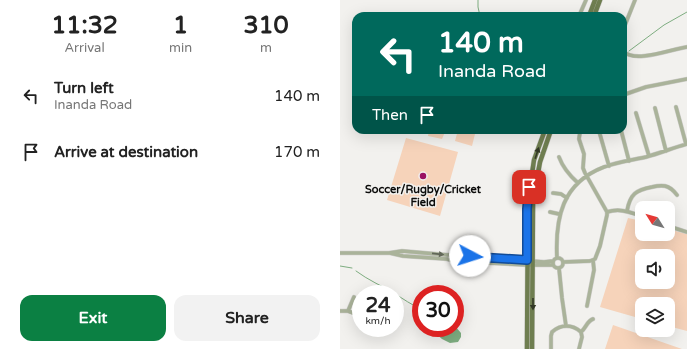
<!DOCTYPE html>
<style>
:root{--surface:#fff;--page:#f2f2f2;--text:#222;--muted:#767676;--accent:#0b8043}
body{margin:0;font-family:"Varela Round",sans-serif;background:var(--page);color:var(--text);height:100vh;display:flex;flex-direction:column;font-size:15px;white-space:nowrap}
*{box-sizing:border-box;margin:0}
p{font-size:13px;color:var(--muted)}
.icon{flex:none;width:22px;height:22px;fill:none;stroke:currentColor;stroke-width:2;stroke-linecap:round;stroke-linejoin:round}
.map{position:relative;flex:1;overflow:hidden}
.sheet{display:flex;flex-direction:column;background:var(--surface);width:340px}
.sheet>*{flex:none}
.banner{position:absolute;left:12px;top:12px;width:275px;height:122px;border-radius:12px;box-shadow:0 4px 16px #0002;background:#00695c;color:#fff;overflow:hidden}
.needle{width:26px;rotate:307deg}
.tools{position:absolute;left:295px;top:201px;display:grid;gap:8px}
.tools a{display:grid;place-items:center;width:40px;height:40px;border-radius:8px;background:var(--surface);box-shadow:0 4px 16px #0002;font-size:20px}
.speed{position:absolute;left:12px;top:285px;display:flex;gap:8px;font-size:20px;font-weight:700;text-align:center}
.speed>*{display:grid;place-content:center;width:52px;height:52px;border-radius:50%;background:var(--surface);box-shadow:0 4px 16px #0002;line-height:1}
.speed small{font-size:10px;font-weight:400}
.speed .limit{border:6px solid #d22;background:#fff;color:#111}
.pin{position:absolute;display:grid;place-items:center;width:34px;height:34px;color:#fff;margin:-17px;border-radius:8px;box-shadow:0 2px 6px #0006}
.me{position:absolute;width:44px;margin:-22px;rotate:95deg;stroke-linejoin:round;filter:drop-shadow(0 0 3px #0008)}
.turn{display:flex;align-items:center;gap:14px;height:84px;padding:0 20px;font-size:18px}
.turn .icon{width:52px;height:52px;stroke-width:2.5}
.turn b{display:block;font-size:28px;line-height:34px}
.then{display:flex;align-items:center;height:38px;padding:0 20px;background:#0003;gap:8px;font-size:15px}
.eta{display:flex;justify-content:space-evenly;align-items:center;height:68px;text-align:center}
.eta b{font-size:24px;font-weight:700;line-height:28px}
.action{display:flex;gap:8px;margin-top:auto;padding:8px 20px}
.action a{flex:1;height:46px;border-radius:12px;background:var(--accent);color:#fff;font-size:16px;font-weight:700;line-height:46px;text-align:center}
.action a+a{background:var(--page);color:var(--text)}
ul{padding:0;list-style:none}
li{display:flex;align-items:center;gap:12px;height:56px;padding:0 20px}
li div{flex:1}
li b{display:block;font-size:15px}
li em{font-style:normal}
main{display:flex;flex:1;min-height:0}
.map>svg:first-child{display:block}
.green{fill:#f6d3ba;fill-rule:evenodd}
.water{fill:#7ead80}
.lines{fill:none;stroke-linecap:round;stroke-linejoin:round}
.stream{stroke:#7ead80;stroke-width:1}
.minor-casing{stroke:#cdccca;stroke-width:4.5}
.major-casing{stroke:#cdccca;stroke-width:5.5}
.minor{stroke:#aab39a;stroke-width:3.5}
.major{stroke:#6f7e50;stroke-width:4.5}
.oneway{fill:#333926}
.oneway2{fill:#626759}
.route-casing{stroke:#114b97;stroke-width:10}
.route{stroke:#1a73e8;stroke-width:7}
.poi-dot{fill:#9a1264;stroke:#f2f1ee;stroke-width:1.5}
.labels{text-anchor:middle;stroke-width:3;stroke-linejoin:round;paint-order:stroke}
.poi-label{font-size:11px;font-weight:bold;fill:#0b0b0a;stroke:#f2f1ee}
</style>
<main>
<section class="sheet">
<div class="eta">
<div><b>11:32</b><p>Arrival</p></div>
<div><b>1</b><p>min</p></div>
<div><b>310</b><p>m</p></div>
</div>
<ul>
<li><svg class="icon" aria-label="left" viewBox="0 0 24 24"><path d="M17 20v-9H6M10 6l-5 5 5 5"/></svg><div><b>Turn left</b><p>Inanda Road</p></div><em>140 m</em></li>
<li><svg class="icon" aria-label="arrive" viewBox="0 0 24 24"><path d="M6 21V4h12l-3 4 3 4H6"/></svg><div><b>Arrive at destination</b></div><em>170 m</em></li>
</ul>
<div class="action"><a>Exit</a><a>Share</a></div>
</section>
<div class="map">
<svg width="347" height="349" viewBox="0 0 347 349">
<rect width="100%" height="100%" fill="#f2f1ee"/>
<!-- green -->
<path class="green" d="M89 130H97L105 132 102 139 88 136Z
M118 130H136L132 146 115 141Z
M66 138 118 152 100 216 47 200Z
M288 218 302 221V234H328V229L347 234V331L328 326V304H302V319L260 307ZM302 256H328V282H302Z
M273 325 342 349H265Z"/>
<!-- water -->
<path class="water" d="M115 326 121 333V337L118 342 110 343 102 339 89 328H115Z"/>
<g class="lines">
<!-- stream -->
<path class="stream" d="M138 0V7L140 16
M289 51 324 25 347 12
M0 266 12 268
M16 271C28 280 42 286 54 293 63 299 72 305 81 309"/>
<defs>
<path id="minor" d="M239 16 246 0
M283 30 295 0
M283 51C295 64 331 49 347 47
M283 95 306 87 347 79
M336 107 346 144
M315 108 326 151
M296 113 309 156
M281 130 289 161
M259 131 269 166
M219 157C223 168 229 175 238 183
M213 193 221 194 227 198
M287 211C290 194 296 190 312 187 316 186 320 185 325 186 330 187 334 191 337 195
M210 212 219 214
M267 212C280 208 289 212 302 216
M328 226 347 232
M114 258a8 8 0 1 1 16 0a8 8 0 1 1-16 0Z
M0 253H49L62 251 108 255 115 254
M50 253 63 256 107 259 114 261
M129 254 137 257 204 262 213 261
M217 258C215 218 222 183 264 167 277 162 292 160 306 157 320 153 333 148 347 144
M213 263a5 5 0 1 1 10 0a5 5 0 1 1-10 0Z
M129 262 187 265H213
M223 262 250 261 255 259 260 246 267 215V212L245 173 243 168 244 154 239 139 240 132
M219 268 222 298 226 326
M247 306 254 270 253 260
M0 311H8L21 316
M8 311 14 297
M241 332C246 328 247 321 253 319
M211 349V336L212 332C221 324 232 324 241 332L242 337 239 349"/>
<path id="major" d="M249 16 255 0
M254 16 260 0
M187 349 188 201 194 160 205 130
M192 349 193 200 200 162 211 130"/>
</defs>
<!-- minor casing -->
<use href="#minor" class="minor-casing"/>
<!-- major casing -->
<use href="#major" class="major-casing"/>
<!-- minor -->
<use href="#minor" class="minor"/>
<!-- major -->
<use href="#major" class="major"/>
</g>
<!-- one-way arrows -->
<defs><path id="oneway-solid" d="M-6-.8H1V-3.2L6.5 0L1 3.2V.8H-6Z"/></defs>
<g class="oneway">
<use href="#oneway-solid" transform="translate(197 153) rotate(-72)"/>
<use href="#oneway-solid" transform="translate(193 304) rotate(90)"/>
</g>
<use class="oneway2" href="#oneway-solid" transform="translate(98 254) rotate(6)"/>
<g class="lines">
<defs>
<path id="route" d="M130 256 128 254 137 257 187 260V209L189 187"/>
</defs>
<!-- route casing -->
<use href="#route" class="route-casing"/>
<!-- route -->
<use href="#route" class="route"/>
</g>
<!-- markers -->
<circle class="poi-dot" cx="83" cy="176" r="4"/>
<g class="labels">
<!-- poi labels -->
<g class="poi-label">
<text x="83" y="193">Soccer/Rugby/Cricket<tspan x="83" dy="13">Field</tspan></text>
</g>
</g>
</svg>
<div class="tools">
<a><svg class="needle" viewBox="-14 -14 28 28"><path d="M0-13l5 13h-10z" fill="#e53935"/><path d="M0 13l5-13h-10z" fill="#767676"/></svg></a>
<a><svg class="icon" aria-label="sound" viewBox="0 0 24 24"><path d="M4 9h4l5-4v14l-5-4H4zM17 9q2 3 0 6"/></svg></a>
<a><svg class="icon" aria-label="layers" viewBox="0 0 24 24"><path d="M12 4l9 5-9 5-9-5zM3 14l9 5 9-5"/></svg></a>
</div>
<div class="speed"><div>24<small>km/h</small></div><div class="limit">30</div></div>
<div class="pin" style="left:189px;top:187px;background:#d93025"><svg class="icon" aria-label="arrive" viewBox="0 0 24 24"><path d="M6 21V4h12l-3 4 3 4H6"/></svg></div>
<svg class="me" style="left:130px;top:256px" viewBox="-20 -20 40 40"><circle r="19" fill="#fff"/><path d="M0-13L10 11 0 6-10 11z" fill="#1a73e8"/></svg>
<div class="banner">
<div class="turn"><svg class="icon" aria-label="left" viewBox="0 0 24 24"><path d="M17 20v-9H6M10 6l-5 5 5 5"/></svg><div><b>140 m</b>Inanda Road</div></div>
<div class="then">Then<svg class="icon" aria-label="arrive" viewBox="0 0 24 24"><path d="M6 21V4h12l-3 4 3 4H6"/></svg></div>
</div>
</div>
</main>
